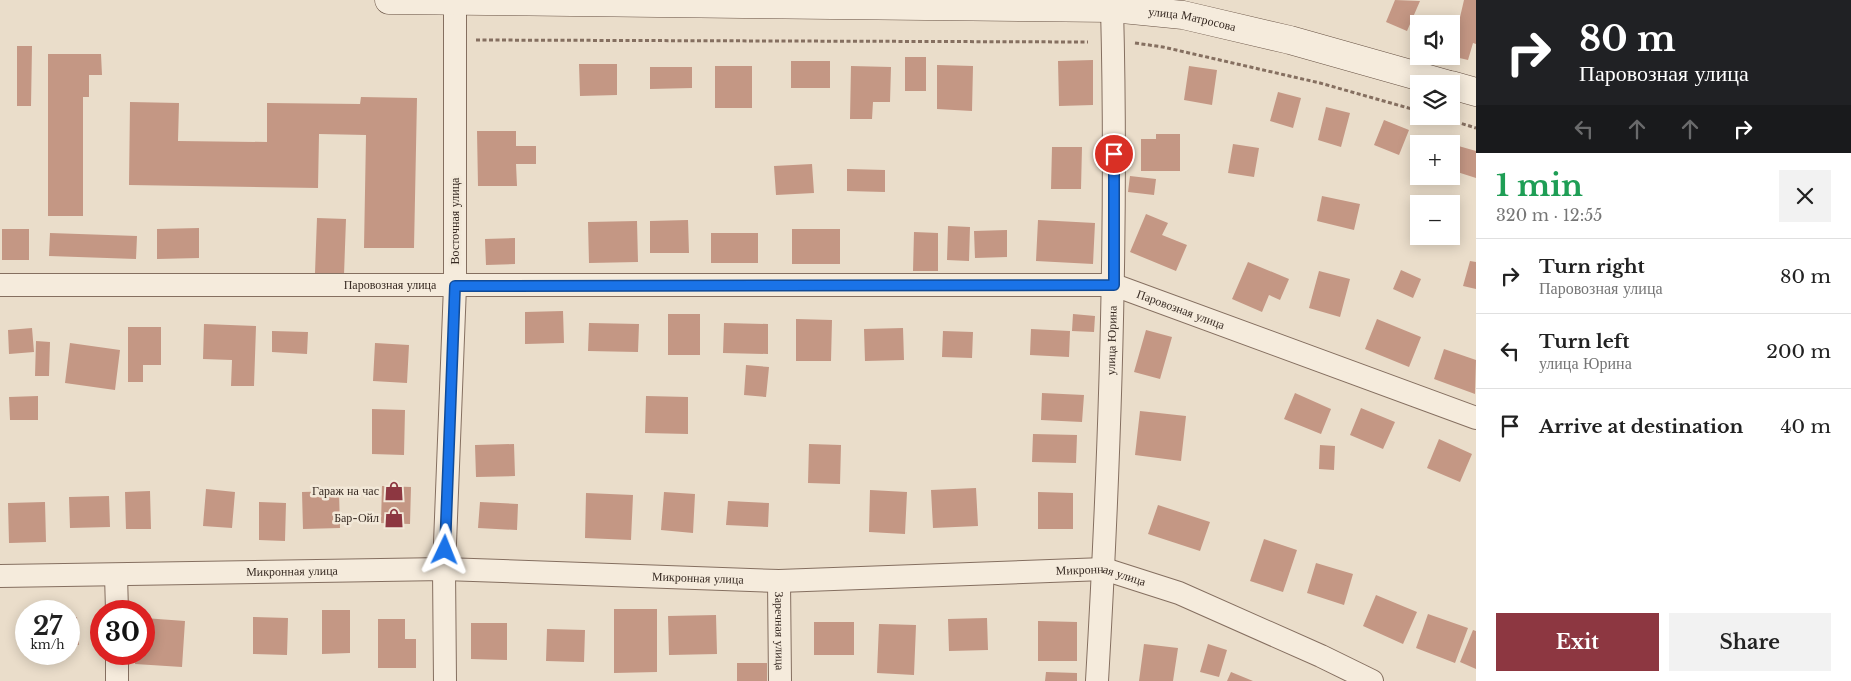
<!DOCTYPE html>
<meta charset="utf-8">
<style>
:root{--surface:#fff;--page:#f2f2f2;--text:#222;--muted:#767676;--line:#e0e0e0;--accent:#8d3741}
body{margin:0;font-family:"Libre Baskerville",serif;background:var(--page);color:var(--text);height:100vh;display:flex;flex-direction:column;font-size:19px;white-space:nowrap}
*{box-sizing:border-box;margin:0}
p{font-size:16px;color:var(--muted)}
.icon{flex:none;width:28px;height:28px;fill:none;stroke:currentColor;stroke-width:2;stroke-linecap:round;stroke-linejoin:round}
.map{position:relative;flex:1;overflow:hidden}
.details{display:flex;flex-direction:column;background:var(--surface);width:375px}
.details>*{flex:none}
.hud{background:#202124;color:#fff;overflow:hidden}
.tools{position:absolute;left:1410px;top:15px;display:grid;gap:10px}
.tools a{display:grid;place-items:center;width:50px;height:50px;border-radius:0px;background:var(--surface);box-shadow:0 2px 12px #0003;font-size:25px}
.speed{position:absolute;left:15px;top:600px;display:flex;gap:10px;font-size:25px;font-weight:700;text-align:center}
.speed>*{display:grid;place-content:center;width:65px;height:65px;border-radius:50%;background:var(--surface);box-shadow:0 2px 12px #0003;line-height:1}
.speed small{font-size:12px;font-weight:400}
.speed .limit{border:8px solid #d22;background:#fff;color:#111}
.pin{position:absolute;display:grid;place-items:center;width:42px;height:42px;color:#fff;margin:-21px;border:2px solid #fff;border-radius:50%;box-shadow:0 1px 5px #0007}
.me{position:absolute;width:55px;margin:-28px;rotate:2deg;stroke-linejoin:round;filter:drop-shadow(0 0 4px #0008)}
.turn{display:flex;align-items:center;gap:18px;height:105px;padding:0 20px;font-size:22px}
.turn .icon{width:65px;height:65px;stroke-width:2.5}
.turn b{display:block;font-size:35px;line-height:42px}
.lanes{display:flex;align-items:center;height:48px;padding:0 20px;background:#0003;justify-content:center;gap:25px;direction:ltr}
.lanes .off{opacity:.35}
.round{display:grid;place-items:center;flex:none;width:52px;height:52px;border-radius:0px;background:var(--page)}
.headline{display:flex;align-items:center;justify-content:space-between;height:85px;padding:0 20px}
h1{font-size:30px;font-weight:700;line-height:38px;color:#1e9e55}
.action{display:flex;gap:10px;margin-top:auto;padding:10px 20px}
.action a{flex:1;height:58px;border-radius:0px;background:var(--accent);color:#fff;font-size:20px;font-weight:700;line-height:58px;text-align:center}
.action a+a{background:var(--page);color:var(--text)}
ul{padding:0;list-style:none}
li{display:flex;align-items:center;gap:15px;height:75px;padding:0 20px;border-top:1px solid var(--line)}
li div{flex:1}
li b{display:block;font-size:19px}
li em{font-style:normal}
main{display:flex;flex:1;min-height:0}
.map>svg:first-child{display:block}
.building{fill:#c49784}
.lines{fill:none;stroke-linecap:round;stroke-linejoin:round}
.street-casing{stroke:#856f60;stroke-width:24}
.secondary-casing{stroke:#675143;stroke-width:29}
.path{stroke:#856f60;stroke-width:3;stroke-dasharray:4 2.5;stroke-linecap:butt}
.street{stroke:#f5ebdc;stroke-width:22}
.secondary{stroke:#f5ebdc;stroke-width:28}
.route-casing{stroke:#114b97;stroke-width:12}
.route{stroke:#1a73e8;stroke-width:9}
.labels{text-anchor:middle;stroke-width:5;stroke-linejoin:round;paint-order:stroke}
.street-label{font-size:12px;fill:#372a22;stroke:#f2e8d8}
.poi-label{font-size:12px;fill:#372a22;stroke:#f2e8d8;text-anchor:end}
</style>
<main>
<div class="map">
<svg width="1476" height="681" viewBox="0 0 1476 681">
<rect width="100%" height="100%" fill="#eaddca"/>
<!-- building -->
<path class="building" d="M1395 0 1420 1 1407 31 1386 22Z
M1464 0H1476V44L1473 43 1468 60 1451 56Z
M17 46H32L31 106H17Z
M48 54H101L102 75H89V97H83V216H48Z
M905 57H926V91H905Z
M1093 60V105L1059 106 1058 61Z
M791 61H830V88H791Z
M579 64H617V95L580 96Z
M937 65 973 66 972 111 937 109Z
M715 66H752V108H715Z
M851 66 891 67 890 102H873L872 119H850Z
M1189 66 1217 70 1212 105 1184 100Z
M650 67H692V88L650 89Z
M1278 92 1301 98 1293 128 1270 121Z
M361 97 417 98 414 248H364L366 135 319 134 318 188 129 185 130 102 179 103 178 141 267 142V103L360 104Z
M1326 107 1350 113 1341 147 1318 140Z
M1384 120 1409 130 1399 155 1374 145Z
M477 131H516V146H536V164H516L517 186H478Z
M1156 134H1180V171H1141V139H1156Z
M1233 144 1259 148 1254 177 1228 173Z
M1455 145 1476 151V178L1451 170V156Z
M1052 147H1082L1081 189H1051Z
M812 164 814 193 776 195 774 166Z
M847 169 885 170V192L847 191Z
M1130 176 1156 179 1154 195 1128 192Z
M1322 196 1360 204 1354 230 1317 221Z
M1146 214 1168 223 1162 235 1187 245 1176 271 1130 252Z
M317 218 346 219 344 275 315 273Z
M688 220 689 253H650V221Z
M1038 220 1095 223 1093 264 1036 261Z
M637 221 638 262 589 263 588 222Z
M948 226 970 227 969 261 947 260Z
M199 228V258L157 259V229Z
M2 229H29V260H2Z
M792 229H840V264H792Z
M1007 230V257L975 258 974 231Z
M914 232 938 233V271H913Z
M50 233 137 236 136 259 49 256Z
M711 233H758V263H711Z
M515 238V264L486 265 485 239Z
M1470 261 1476 262V289L1463 286Z
M1248 262 1289 279 1280 300 1269 295 1262 312 1232 299Z
M1401 270 1421 279 1413 298 1393 289Z
M1319 271 1350 279 1340 317 1309 308Z
M563 311 564 343 525 344V312Z
M668 314H700V355H668Z
M1073 314 1095 316 1094 332 1072 331Z
M796 319 832 320 831 361H796Z
M1377 319 1421 337 1409 367 1365 349Z
M589 323 639 324 638 352 588 351Z
M724 323 768 324V354L723 353Z
M204 324 256 326 254 386H231L232 360 203 359Z
M128 327H161V365H143V382H128Z
M32 328 34 352 9 354 8 330Z
M903 328 904 360 865 361 864 329Z
M1031 329 1070 331 1069 357 1030 355Z
M1146 330 1172 337 1160 379 1134 372Z
M272 331 308 332 307 354 272 352Z
M943 331 973 332 972 358 942 357Z
M36 341 50 342 49 376H35Z
M70 343 120 350 115 390 65 383Z
M375 343 409 345 407 383 373 381Z
M1444 349 1476 360 1475 394 1434 379Z
M746 365 769 367 766 397 744 395Z
M1042 393 1084 395 1082 422 1041 420Z
M1295 393 1331 409 1321 434 1284 419Z
M38 396V420H10L9 397Z
M646 396 688 397V434L645 433Z
M1361 408 1395 422 1383 449 1350 435Z
M372 409 405 410 404 455 372 454Z
M1140 411 1186 416 1181 461 1135 455Z
M1033 434 1077 435 1076 463 1032 462Z
M1439 439 1472 454 1460 482 1427 468Z
M514 444 515 476 476 477 475 445Z
M809 444 841 445 840 484 808 483Z
M1320 445 1335 446 1334 470 1319 469Z
M382 486 411 487 410 524 381 523Z
M976 488 978 526 933 528 931 490Z
M206 489 235 492 232 528 203 526Z
M870 490 907 492 905 534 869 532Z
M150 491 151 529H126L125 492Z
M339 491 340 528 303 529 302 492Z
M664 492 695 494 693 533 661 530Z
M1038 492 1073 493V529H1038Z
M586 493 633 495 631 540 585 538Z
M109 496 110 527 70 528 69 497Z
M728 501 769 503 768 527 726 525Z
M45 502 46 542 9 543 8 503Z
M259 502 286 503 285 541 259 540Z
M480 502 518 504 517 530 478 528Z
M1158 505 1210 522 1200 551 1148 534Z
M1264 539 1297 550 1283 592 1250 581Z
M1316 563 1353 574 1344 605 1307 593Z
M1376 595 1417 612 1403 644 1363 626Z
M614 609H657V672L614 673Z
M322 610H350V653L322 654Z
M1428 614 1468 628 1455 663 1416 648Z
M716 615 717 654 669 655 668 616Z
M69 617H77L79 645H69Z
M253 617 288 618 287 655 253 654Z
M144 618 185 621 182 667 135 664 136 654H144Z
M987 618 988 650 949 651 948 619Z
M378 619H405V639H416V668H378Z
M1038 621 1077 622V661H1038Z
M814 622H854V655H814Z
M471 623H507V660L471 659Z
M879 624 916 625 914 675 877 673Z
M547 629 585 630 584 662 546 661Z
M1473 630 1476 631V669L1460 662Z
M1144 644 1178 648 1173 681H1139Z
M1208 644 1227 650 1219 677 1200 672Z
M737 663H767V681H737Z
M1046 672 1077 673V681H1045Z
M1231 672 1253 681H1227Z"/>
<g class="lines">
<defs>
<g id="street">
<path id="s1" d="M0 285H1114L1476 418"/>
<path d="M116 575 117 611"/>
<path id="s2" d="M0 576 444 569 779 581 1104 569 1179 593 1321 656 1372 681"/>
<path id="s3" d="M779 581 780 681"/>
<path d="M117 654V681"/>
<path d="M445 681 444 569 455 286V0"/>
<path id="s4" d="M1097 681C1110 457 1118 233 1112 8"/>
</g>
<g id="secondary">
<path id="s5" d="M389 0 1112 8 1183 15 1290 40 1446 84"/>
<path d="M1451 85 1476 92"/>
</g>
</defs>
<!-- street casing -->
<use href="#street" class="street-casing"/>
<!-- secondary casing -->
<use href="#secondary" class="secondary-casing"/>
<!-- path -->
<path class="path" d="M476 40 1088 42
M1135 43 1163 47 1320 83 1419 111
M1437 116 1476 128"/>
<!-- street -->
<use href="#street" class="street"/>
<!-- secondary -->
<use href="#secondary" class="secondary"/>
</g>
<g class="lines">
<defs>
<path id="route" d="M445 550 455 286 1114 285V154"/>
</defs>
<!-- route casing -->
<use href="#route" class="route-casing"/>
<!-- route -->
<use href="#route" class="route"/>
</g>
<!-- icons -->
<defs>
<symbol id="shop-bare" viewBox="-9 -9 18 18"><path d="M-5-2.5h2.3a2.7 3.5 0 0 1 5.4 0H5L5.5 6h-11ZM-1.5-2.5h3a1.5 2.3 0 0 0-3 0Z" fill="#8d3741" stroke="#f2e8d8" stroke-width="2.5" paint-order="stroke"/></symbol>
</defs>
<g fill-rule="evenodd">
<use href="#shop-bare" x="380" y="477" width="28" height="28"/>
<use href="#shop-bare" x="380" y="504" width="28" height="28"/>
</g>
<g class="labels">
<!-- street labels -->
<g class="street-label">
<text dy="4" stroke="none"><textPath href="#s5" startOffset="804">улица Матросова</textPath></text>
<text transform="translate(455 221) rotate(-90)" y="4">Восточная улица</text>
<text dy="4" stroke="none"><textPath href="#s1" startOffset="390">Паровозная улица</textPath></text>
<text dy="4" stroke="none"><textPath href="#s1" startOffset="1185">Паровозная улица</textPath></text>
<text dy="4" stroke="none"><textPath href="#s4" startOffset="341">улица Юрина</textPath></text>
<text dy="4" stroke="none"><textPath href="#s2" startOffset="292">Микронная улица</textPath></text>
<text dy="4" stroke="none"><textPath href="#s2" startOffset="698">Микронная улица</textPath></text>
<text dy="4" stroke="none"><textPath href="#s2" startOffset="1102">Микронная улица</textPath></text>
<text dy="4" stroke="none"><textPath href="#s3" startOffset="50">Заречная улица</textPath></text>
</g>
<!-- poi labels -->
<g class="poi-label">
<text x="379" y="495">Гараж на час</text>
<text x="379" y="522">Бар-Ойл</text>
</g>
</g>
</svg>
<div class="tools">
<a><svg class="icon" aria-label="sound" viewBox="0 0 24 24"><path d="M4 9h4l5-4v14l-5-4H4zM17 9q2 3 0 6"/></svg></a>
<a><svg class="icon" aria-label="layers" viewBox="0 0 24 24"><path d="M12 4l9 5-9 5-9-5zM3 14l9 5 9-5"/></svg></a>
<a>+</a>
<a>−</a>
</div>
<div class="speed"><div>27<small>km/h</small></div><div class="limit">30</div></div>
<div class="pin" style="left:1114px;top:154px;background:#d93025"><svg class="icon" aria-label="arrive" viewBox="0 0 24 24"><path d="M6 21V4h12l-3 4 3 4H6"/></svg></div>
<svg class="me" style="left:445px;top:550px" viewBox="-20 -20 40 40"><path d="M0-17L14 15 0 8-14 15z" fill="#1a73e8" stroke="#fff" stroke-width="4"/></svg>
</div>
<section class="details">
<div class="hud">
<div class="turn"><svg class="icon" aria-label="right" viewBox="0 0 24 24"><path d="M7 20v-9h11M14 6l5 5-5 5"/></svg><div><b>80 m</b>Паровозная улица</div></div>
<div class="lanes"><svg class="icon off" aria-label="left" viewBox="0 0 24 24"><path d="M17 20v-9H6M10 6l-5 5 5 5"/></svg><svg class="icon off" aria-label="ahead" viewBox="0 0 24 24"><path d="M12 20V5M6 11l6-6 6 6"/></svg><svg class="icon off" aria-label="ahead" viewBox="0 0 24 24"><path d="M12 20V5M6 11l6-6 6 6"/></svg><svg class="icon" aria-label="right" viewBox="0 0 24 24"><path d="M7 20v-9h11M14 6l5 5-5 5"/></svg></div>
</div>
<div class="headline"><div><h1>1 min</h1><p>320 m · 12:55</p></div><a class="round"><svg class="icon" aria-label="close" viewBox="0 0 24 24"><path d="M6 6l12 12M18 6L6 18"/></svg></a></div>
<ul>
<li><svg class="icon" aria-label="right" viewBox="0 0 24 24"><path d="M7 20v-9h11M14 6l5 5-5 5"/></svg><div><b>Turn right</b><p>Паровозная улица</p></div><em>80 m</em></li>
<li><svg class="icon" aria-label="left" viewBox="0 0 24 24"><path d="M17 20v-9H6M10 6l-5 5 5 5"/></svg><div><b>Turn left</b><p>улица Юрина</p></div><em>200 m</em></li>
<li><svg class="icon" aria-label="arrive" viewBox="0 0 24 24"><path d="M6 21V4h12l-3 4 3 4H6"/></svg><div><b>Arrive at destination</b></div><em>40 m</em></li>
</ul>
<div class="action"><a>Exit</a><a>Share</a></div>
</section>
</main>
